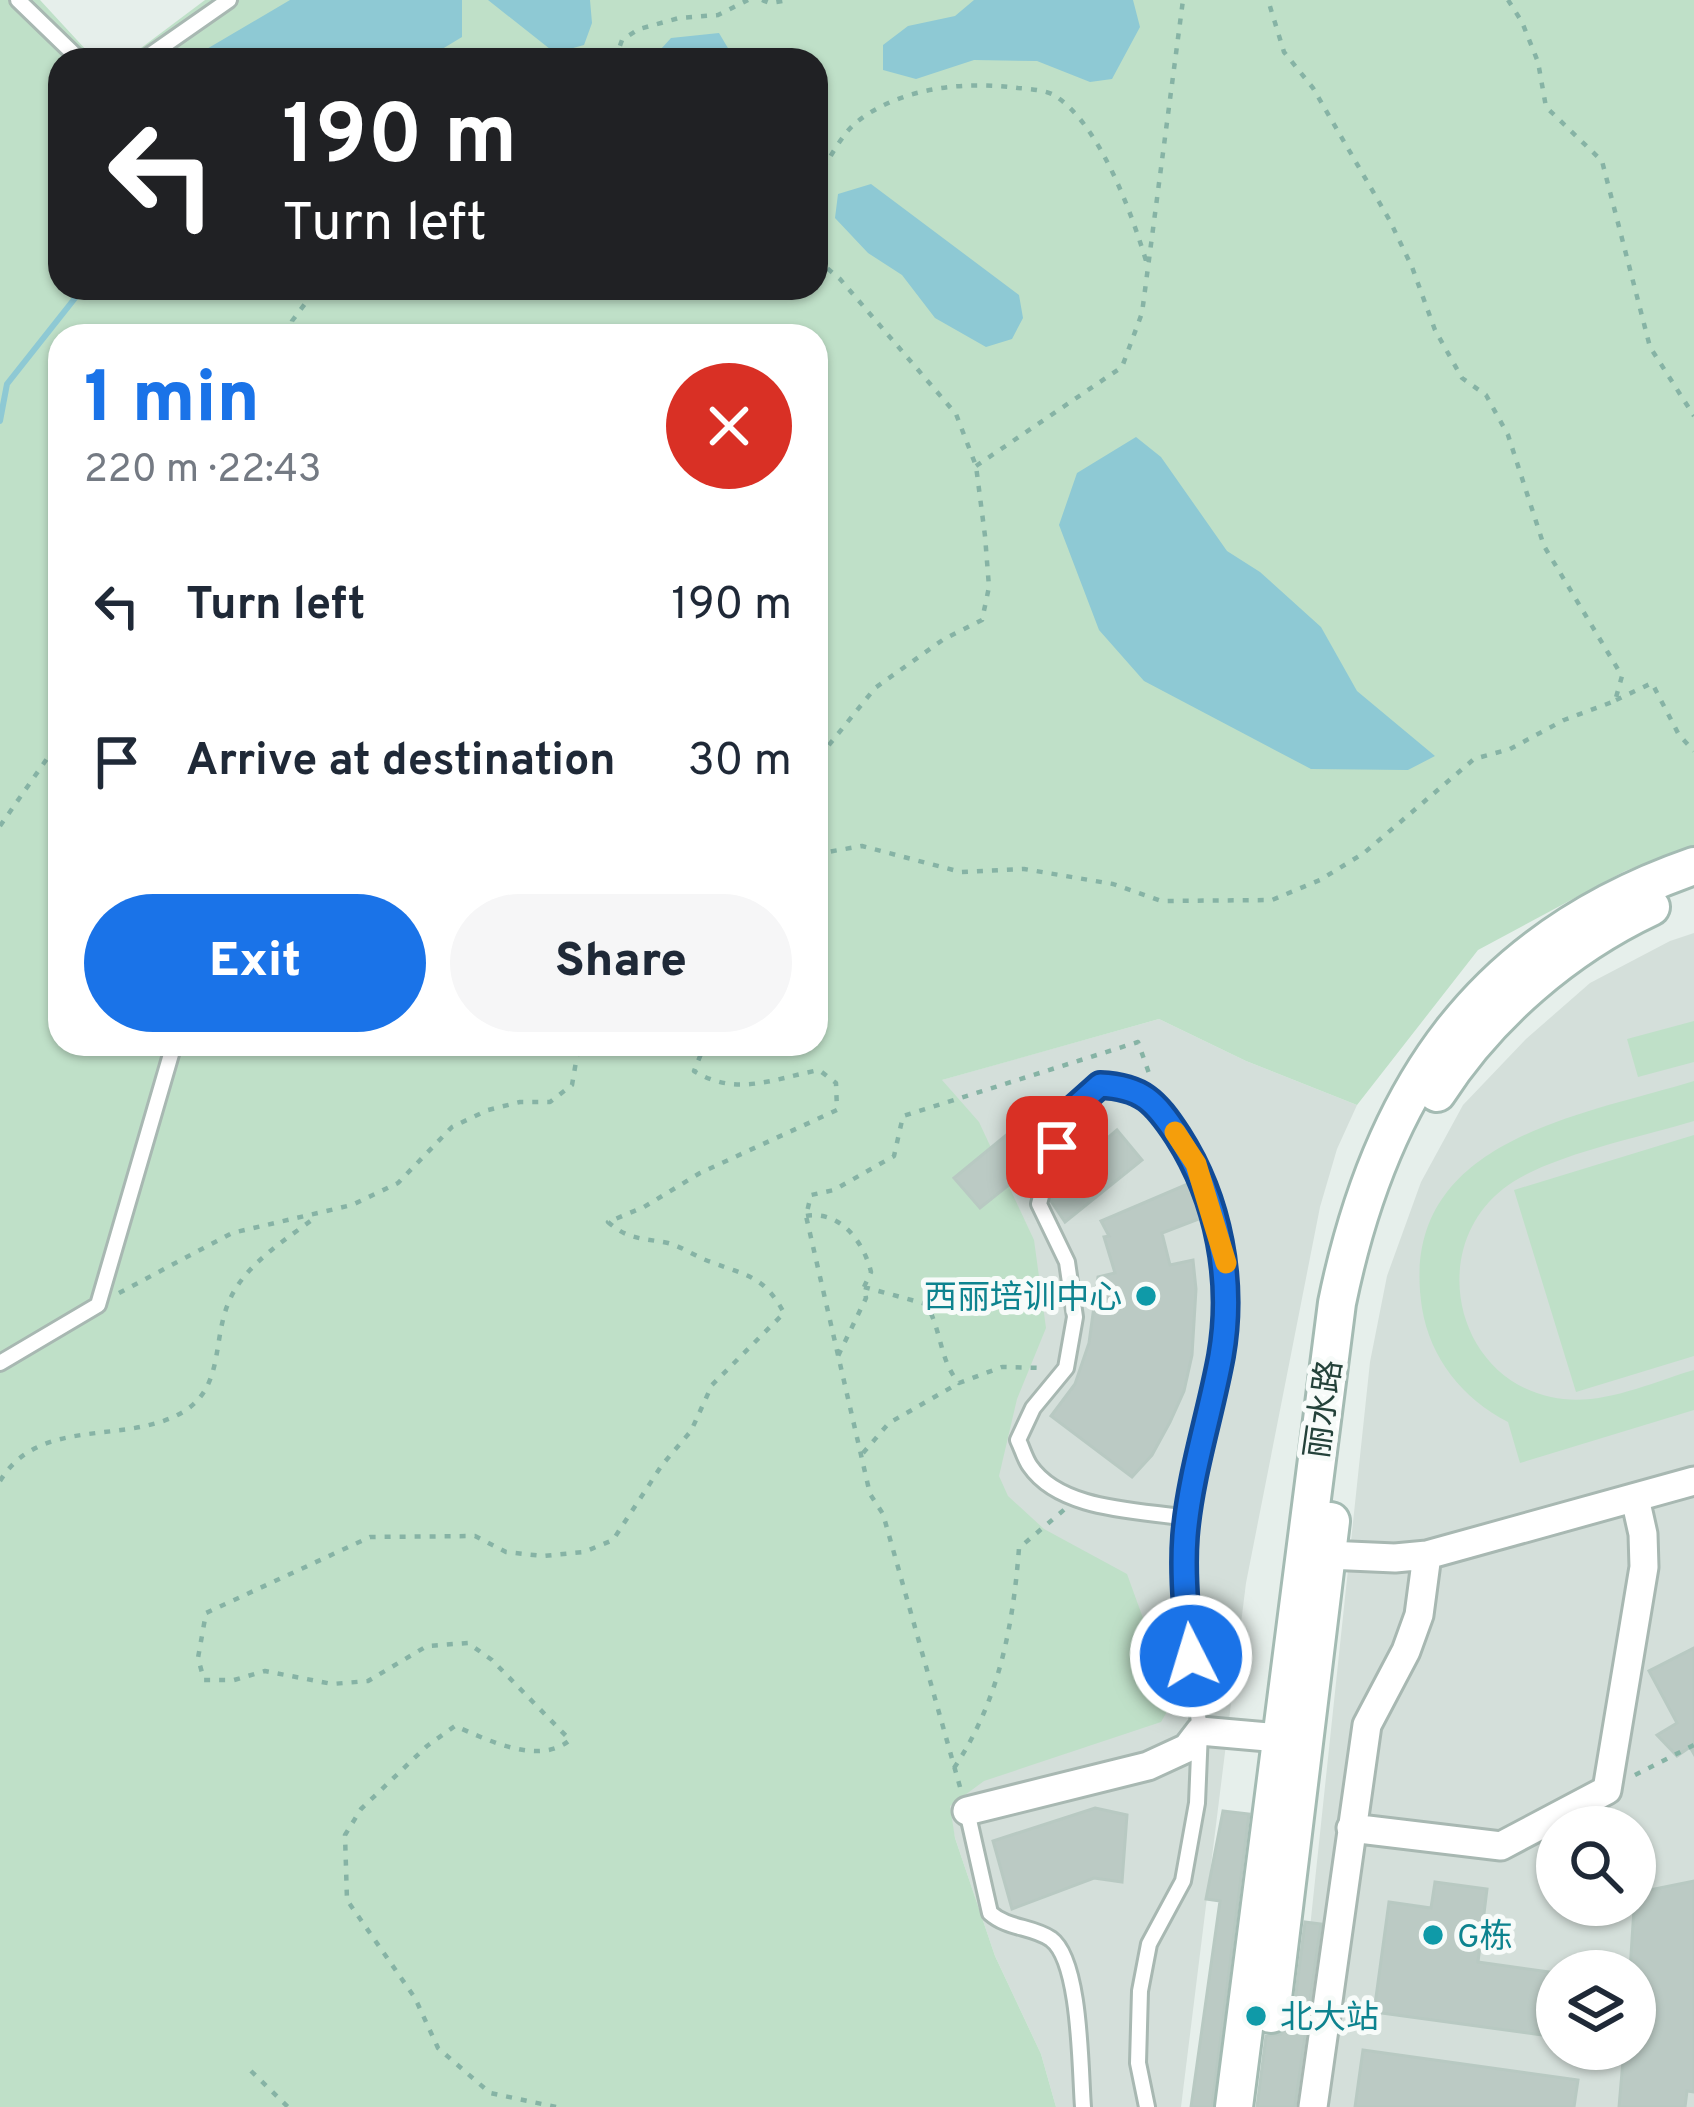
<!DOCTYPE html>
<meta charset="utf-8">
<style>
:root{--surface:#fff;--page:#f6f6f7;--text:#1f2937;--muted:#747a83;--accent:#1a73e8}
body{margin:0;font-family:Overpass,"Noto Sans SC",sans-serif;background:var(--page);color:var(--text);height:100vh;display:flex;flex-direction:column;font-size:45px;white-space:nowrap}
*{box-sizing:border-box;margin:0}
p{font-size:39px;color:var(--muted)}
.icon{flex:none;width:66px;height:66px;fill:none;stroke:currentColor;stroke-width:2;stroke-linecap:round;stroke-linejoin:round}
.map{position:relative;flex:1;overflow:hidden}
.side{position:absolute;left:48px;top:324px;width:780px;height:732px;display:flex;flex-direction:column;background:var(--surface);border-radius:36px;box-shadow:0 3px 9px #0004}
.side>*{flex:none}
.banner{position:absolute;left:48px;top:48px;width:780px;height:252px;border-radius:36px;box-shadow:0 3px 9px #0004;background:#202124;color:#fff;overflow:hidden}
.tools{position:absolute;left:1536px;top:1806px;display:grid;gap:24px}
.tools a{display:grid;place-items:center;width:120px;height:120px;border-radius:50%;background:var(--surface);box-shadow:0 3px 9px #0004;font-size:60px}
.pin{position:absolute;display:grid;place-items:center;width:102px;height:102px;color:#fff;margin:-51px;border-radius:24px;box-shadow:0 6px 18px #0006}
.me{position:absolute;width:132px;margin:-66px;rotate:355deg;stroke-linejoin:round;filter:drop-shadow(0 0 9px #0008)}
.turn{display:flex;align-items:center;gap:42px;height:252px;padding:0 36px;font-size:54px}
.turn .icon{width:156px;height:156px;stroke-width:2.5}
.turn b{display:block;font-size:84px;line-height:102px}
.round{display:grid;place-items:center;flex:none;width:126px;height:126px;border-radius:63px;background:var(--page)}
.overview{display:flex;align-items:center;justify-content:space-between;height:204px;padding:0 36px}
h1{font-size:72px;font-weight:800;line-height:90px;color:var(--accent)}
.primary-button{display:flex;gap:24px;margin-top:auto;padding:24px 36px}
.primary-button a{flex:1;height:138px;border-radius:72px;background:var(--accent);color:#fff;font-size:48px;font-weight:800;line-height:138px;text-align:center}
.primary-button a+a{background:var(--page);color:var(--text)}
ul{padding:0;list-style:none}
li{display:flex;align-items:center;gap:36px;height:156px;padding:0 36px}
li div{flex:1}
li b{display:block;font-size:45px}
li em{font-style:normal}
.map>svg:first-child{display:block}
.built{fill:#d4dfda;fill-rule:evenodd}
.green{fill:#bfe0c8;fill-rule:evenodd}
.water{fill:#8ec9d4}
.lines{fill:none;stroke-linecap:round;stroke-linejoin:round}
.stream{stroke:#8ec9d4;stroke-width:6}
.building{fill:#bbcac4;stroke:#b8c9c2;stroke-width:3}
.lane-casing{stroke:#a8b8b2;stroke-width:20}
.street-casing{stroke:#a8b8b2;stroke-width:33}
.secondary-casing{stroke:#a4bbb3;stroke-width:42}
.path{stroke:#86b3a5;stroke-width:4.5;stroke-dasharray:6 9;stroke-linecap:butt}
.lane{stroke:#fff;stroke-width:14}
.street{stroke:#fff;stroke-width:27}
.secondary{stroke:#fff;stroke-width:36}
.route-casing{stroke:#114b97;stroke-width:30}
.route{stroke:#1a73e8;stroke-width:21}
.slow{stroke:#f59e0b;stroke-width:21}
.culture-dot{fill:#0f9aa8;stroke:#f7fbf9;stroke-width:4.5}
.labels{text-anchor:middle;stroke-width:10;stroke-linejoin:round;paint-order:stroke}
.culture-label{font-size:33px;fill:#0d838f;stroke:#f7fbf9;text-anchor:start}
.street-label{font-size:33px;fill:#24423a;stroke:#f7fbf9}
</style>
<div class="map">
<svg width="1694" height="2107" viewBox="0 0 1694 2107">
<rect width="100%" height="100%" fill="#e6efeb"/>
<!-- built -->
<path class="built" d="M1694 933V2107H1291L1370 1362 1387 1276 1421 1182 1463 1105 1526 1039 1590 983 1670 941ZM1557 1827H1635V1905H1557ZM1557 1971H1635V2049H1557Z
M1159 1019 1246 1061 1357 1105 1337 1149 1320 1207 1246 1583 1181 2107H1056L1041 2054 995 1956 955 1838 936 1754 938 1081Z"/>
<!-- green -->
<path class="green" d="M0 0H40L88 52 104 60H60V288H816V60H125L205 0H1694V846L1625 871 1478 950 1357 1105 1246 1061 1159 1019 942 1080 979 1122 1034 1240 1046 1328 1017 1399 999 1476 1008 1496 1044 1529 1127 1574 1173 1701 1161 1722 984 1781 950 1806 955 1838 995 1956 1041 2054 1056 2107H0ZM60 336H816V1044H60Z
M1694 1021V1062L1638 1077 1627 1039Z
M1694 1081V1121C1642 1137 1544 1156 1503 1189 1427 1249 1455 1377 1551 1397 1599 1408 1649 1383 1694 1370V1410L1520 1463 1508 1422C1463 1399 1430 1358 1422 1308 1396 1141 1576 1117 1694 1081Z
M1694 1135V1356L1576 1392 1514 1190Z"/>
<!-- water -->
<path class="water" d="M290 0H462V37L424 60H188Z
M488 0H590L592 23 584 45 555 53Z
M974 0H1133L1140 27 1112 79 1090 82 1037 61 974 60 916 79 883 70V45L908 26 955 16Z
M719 33 735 60H651L671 38Z
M871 184 1019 295 1023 318 1012 339 986 347 935 318 902 275 868 253 835 218 838 194Z
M1136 437 1161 457 1227 551 1260 572 1321 627 1357 691 1435 756 1408 770 1311 769 1144 681 1099 630 1059 525 1077 473Z"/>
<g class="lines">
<!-- stream -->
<path class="stream" d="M0 421 7 384 83 288"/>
</g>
<!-- building -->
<path class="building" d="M1032 1114 1049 1137 1048 1154 1040 1158 1035 1176 1030 1168 980 1208 954 1178Z
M1117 1130 1142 1160 1065 1222 1051 1201 1060 1168 1058 1158 1063 1156 1076 1165Z
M1190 1183 1201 1218 1162 1233 1170 1265 1193 1260 1196 1289 1192 1355 1184 1391 1170 1422 1152 1455 1132 1477 1051 1416 1075 1384 1089 1343 1098 1277 1115 1273 1104 1237 1109 1236 1101 1221Z
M1694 1648V1754L1690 1747 1677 1756 1657 1735 1677 1723 1649 1671Z
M1095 1808 1127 1815 1122 1882 1094 1878 1012 1909 993 1841Z
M1223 1811 1249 1814 1212 2107H1191L1220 1901 1206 1899Z
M1694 1881V2092L1687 2091 1685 2107H1619L1624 2049H1635V1971H1630L1635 1893Z
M1435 1882 1487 1889 1478 1962 1557 1973V2037L1374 2012 1389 1902 1431 1908Z
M1305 1922 1321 1924 1295 2107H1257L1266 2036 1281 2034 1293 2017Z
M1363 2050 1578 2080 1574 2107H1355Z"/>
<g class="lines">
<defs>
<path id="lane" d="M18 0 80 60
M143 60 229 0
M1057 1147 1072 1110 1099 1085 1132 1086 1163 1112 1196 1164 1226 1261 1222 1352 1185 1535 1186 1618 1200 1731 1197 1803 1183 1881 1149 1944 1140 1991 1138 2063 1147 2107
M1049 1165 1039 1204 1067 1262 1075 1317 1066 1368 1033 1408 1018 1440C1022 1448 1025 1459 1030 1466 1061 1511 1139 1510 1188 1518
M0 1363 98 1305 174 1044
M967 1811 990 1913C1008 1929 1032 1926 1051 1939 1081 1961 1080 2070 1083 2107"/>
<path id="street" d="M1327 1555 1395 1558 1427 1555 1694 1481
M967 1811 1148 1766 1187 1748 1200 1731 1279 1738
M1351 1828 1501 1846 1607 1790 1644 1567 1643 1534 1635 1498
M1313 2107 1367 1725 1406 1651 1419 1615 1427 1555"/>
<path id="secondary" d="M1437 1093C1488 1014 1566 947 1651 907
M1271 2014 1331 1521
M1234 2107 1337 1303C1381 1088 1481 940 1694 866"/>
</defs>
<!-- lane casing -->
<use href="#lane" class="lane-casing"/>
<!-- street casing -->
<use href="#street" class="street-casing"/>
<!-- secondary casing -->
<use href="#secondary" class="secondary-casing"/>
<!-- path -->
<path class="path" d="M762 0 770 3 788 0
M1508 0 1522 22 1538 62 1546 107 1602 161 1650 347 1694 416
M615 60 622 40 639 29 679 18 718 15 748 0
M816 182C827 163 841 134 858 121 902 87 965 81 1018 88 1029 89 1045 90 1054 95 1100 124 1132 214 1147 264
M816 259 840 279 956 414 976 466 985 536 989 587 982 620 944 639 875 688 816 761
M288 336 292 321 317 288
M976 466 1122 367 1142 313 1183 0
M1616 700 1652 683 1679 735 1694 751
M0 826 60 740
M816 854 862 846 961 872 1024 869 1113 884 1161 901 1272 900 1320 880 1364 853 1474 759 1510 749 1564 720 1615 701 1622 676 1544 546 1508 435 1486 395 1462 378 1435 330 1412 267 1390 221 1313 88 1284 52 1268 0
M806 1216C841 1210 864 1243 871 1272L864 1287 866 1298 838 1356
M864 1287 926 1304C942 1330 939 1360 959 1383L1002 1367 1042 1368
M119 1293 232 1233 352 1205 398 1183 452 1127 488 1110 520 1102H550L572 1085 579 1044
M863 1453 889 1423 959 1383
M0 1481C40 1415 125 1446 183 1412 226 1386 211 1337 231 1297 248 1262 287 1239 317 1216
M954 1768C999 1701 1013 1627 1019 1548L1065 1509
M1635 1775 1694 1745
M960 1787 883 1514 870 1494 806 1216 811 1195 834 1190 894 1156 903 1116 1138 1042 1151 1079
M251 2071 288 2107
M556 2107 490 2093 438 2048 415 1998 347 1900 345 1835 361 1809 427 1746 455 1726C488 1740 539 1766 570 1740L492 1660 468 1643 427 1646 368 1681 332 1684 265 1671 234 1680H204L198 1658 206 1613 370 1537 475 1536 506 1552 543 1556 584 1552 613 1540 662 1465 691 1431 712 1385 784 1313C764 1276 748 1276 711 1262 696 1257 683 1247 668 1243 643 1238 628 1240 608 1222L644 1207 700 1173 837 1110 836 1083 819 1070C773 1079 736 1097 694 1071L705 1044"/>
<!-- lane -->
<use href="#lane" class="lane"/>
<!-- street -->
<use href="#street" class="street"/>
<!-- secondary -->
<use href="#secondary" class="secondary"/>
</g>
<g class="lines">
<defs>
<path id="route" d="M1057 1147 1072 1110 1100 1085C1142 1087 1155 1101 1178 1136 1219 1200 1234 1281 1221 1356 1210 1416 1190 1475 1185 1536 1182 1576 1186 1617 1191 1656"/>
</defs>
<!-- route casing -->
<use href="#route" class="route-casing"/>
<!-- route -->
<use href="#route" class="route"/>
<!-- slow -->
<path class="slow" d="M1175 1132 1196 1164 1226 1263"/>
</g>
<!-- markers -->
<g class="culture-dot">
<circle cx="1146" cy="1296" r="12"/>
<circle cx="1433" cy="1935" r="12"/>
<circle cx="1256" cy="2016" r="12"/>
</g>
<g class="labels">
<!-- culture labels -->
<g class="culture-label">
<text x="1122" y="1308" text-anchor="end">西丽培训中心</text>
<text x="1457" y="1947">G栋</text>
<text x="1280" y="2028">北大站</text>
</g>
<!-- street labels -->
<g class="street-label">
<text transform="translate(1322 1409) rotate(-82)" y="12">丽水路</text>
</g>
</g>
</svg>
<div class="tools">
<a><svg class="icon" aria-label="search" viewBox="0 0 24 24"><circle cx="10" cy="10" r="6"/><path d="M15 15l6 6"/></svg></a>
<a><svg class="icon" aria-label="layers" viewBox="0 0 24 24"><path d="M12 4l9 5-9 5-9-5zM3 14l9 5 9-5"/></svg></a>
</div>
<div class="pin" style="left:1057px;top:1147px;background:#d93025"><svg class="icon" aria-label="arrive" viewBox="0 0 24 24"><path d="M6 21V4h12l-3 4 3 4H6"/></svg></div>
<svg class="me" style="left:1191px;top:1656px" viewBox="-20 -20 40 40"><circle r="17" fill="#1a73e8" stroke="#fff" stroke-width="3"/><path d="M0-11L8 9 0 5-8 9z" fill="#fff"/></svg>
<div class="banner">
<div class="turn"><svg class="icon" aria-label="left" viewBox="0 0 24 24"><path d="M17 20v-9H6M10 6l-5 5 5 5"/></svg><div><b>190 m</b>Turn left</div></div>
</div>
<section class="side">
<div class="overview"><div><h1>1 min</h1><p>220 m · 22:43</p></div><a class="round" style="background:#d93025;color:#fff"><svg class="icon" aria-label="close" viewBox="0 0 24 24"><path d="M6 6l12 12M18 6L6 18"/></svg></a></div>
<ul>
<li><svg class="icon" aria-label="left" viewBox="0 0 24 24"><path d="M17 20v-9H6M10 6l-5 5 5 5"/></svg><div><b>Turn left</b></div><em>190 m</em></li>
<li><svg class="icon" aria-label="arrive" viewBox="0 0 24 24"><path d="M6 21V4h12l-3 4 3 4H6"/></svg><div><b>Arrive at destination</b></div><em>30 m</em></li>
</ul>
<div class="primary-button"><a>Exit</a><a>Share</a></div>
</section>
</div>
